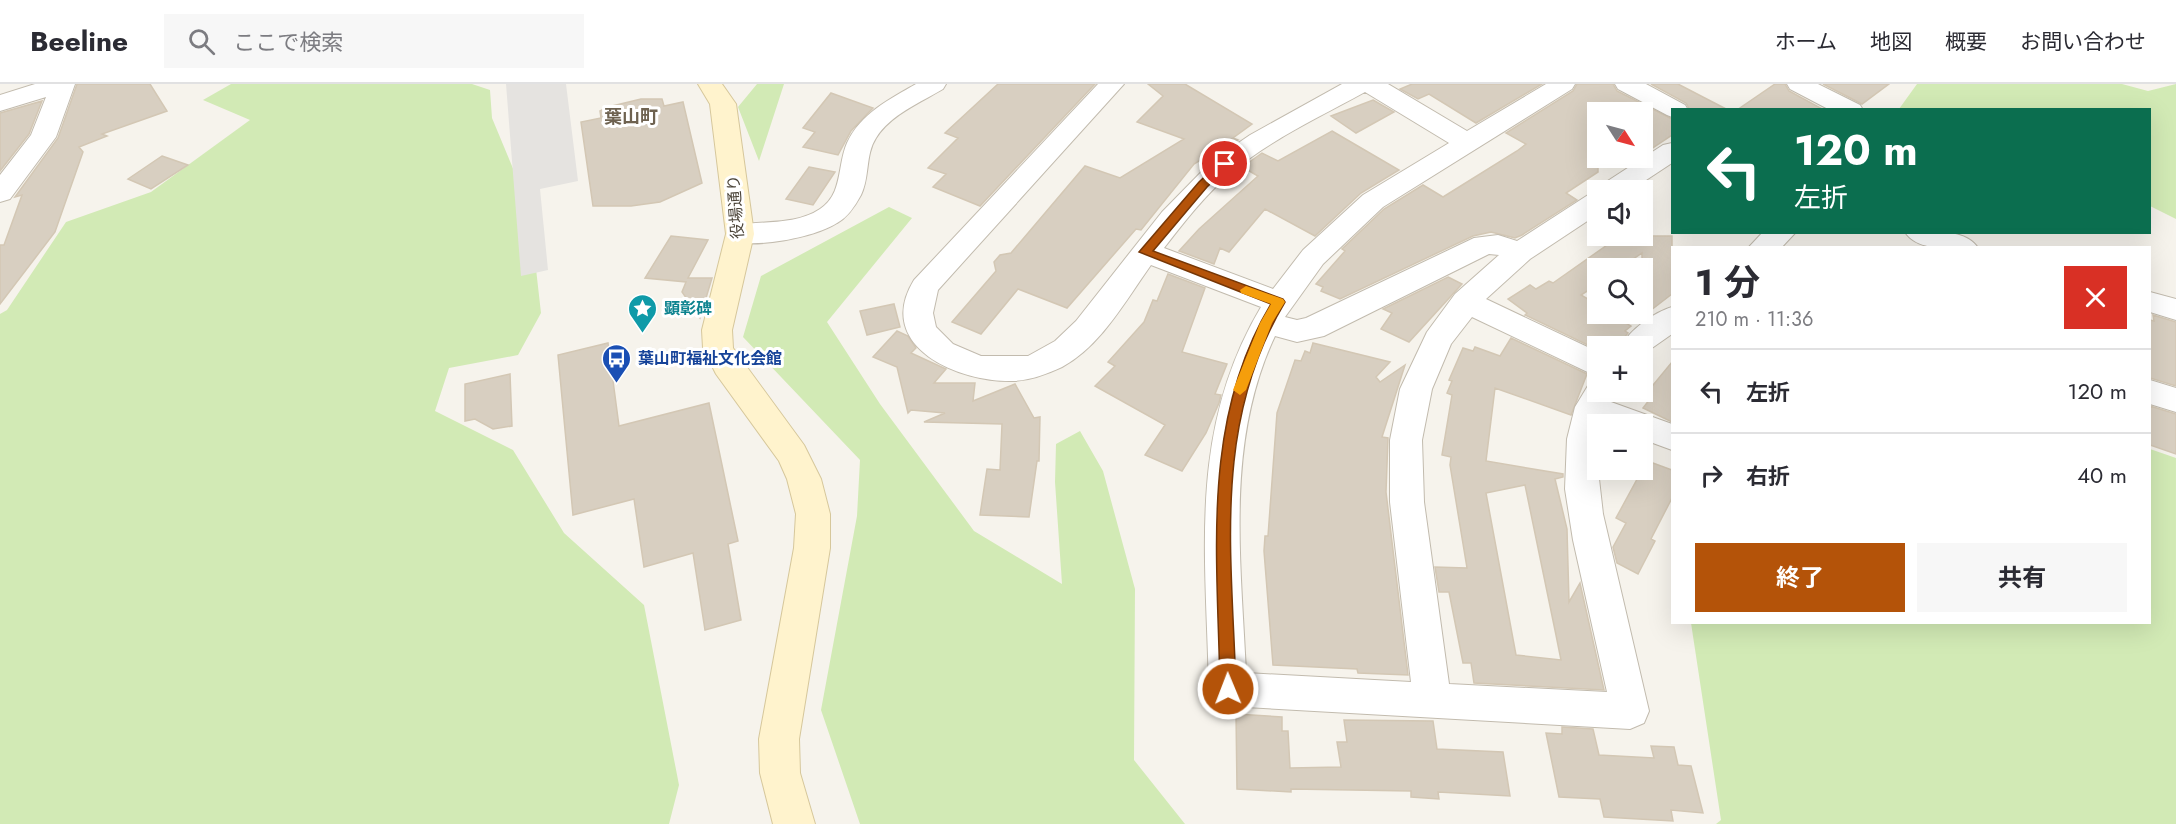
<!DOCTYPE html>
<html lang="ja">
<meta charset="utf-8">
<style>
:root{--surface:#fff;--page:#f7f7f7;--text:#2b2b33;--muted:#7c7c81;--line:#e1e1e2;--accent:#b45309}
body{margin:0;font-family:Jost,"Noto Sans JP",sans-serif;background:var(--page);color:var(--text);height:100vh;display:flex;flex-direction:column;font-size:22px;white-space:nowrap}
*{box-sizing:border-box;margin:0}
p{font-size:20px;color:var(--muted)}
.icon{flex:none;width:33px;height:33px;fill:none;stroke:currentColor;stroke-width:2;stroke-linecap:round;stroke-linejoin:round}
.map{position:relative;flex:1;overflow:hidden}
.panel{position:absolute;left:1671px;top:162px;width:480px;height:378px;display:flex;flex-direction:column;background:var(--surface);border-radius:0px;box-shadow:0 6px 24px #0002}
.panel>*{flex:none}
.hud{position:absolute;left:1671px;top:24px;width:480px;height:126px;border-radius:0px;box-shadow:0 6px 24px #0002;background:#0b6e4f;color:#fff;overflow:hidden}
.needle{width:39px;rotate:126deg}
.tools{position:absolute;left:1587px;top:18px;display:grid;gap:12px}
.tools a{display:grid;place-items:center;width:66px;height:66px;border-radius:0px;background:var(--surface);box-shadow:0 6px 24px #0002;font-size:30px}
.pin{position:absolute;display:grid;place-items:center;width:51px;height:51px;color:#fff;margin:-26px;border:3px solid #fff;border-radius:50%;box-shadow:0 2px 6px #0007}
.me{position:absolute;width:66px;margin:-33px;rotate:359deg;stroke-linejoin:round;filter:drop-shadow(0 0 4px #0008)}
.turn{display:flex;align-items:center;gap:21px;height:126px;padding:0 24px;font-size:27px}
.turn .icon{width:78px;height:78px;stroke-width:2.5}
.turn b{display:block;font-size:42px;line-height:51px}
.round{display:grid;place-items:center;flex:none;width:63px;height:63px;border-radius:0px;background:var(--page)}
.headline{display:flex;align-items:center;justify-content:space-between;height:102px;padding:0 24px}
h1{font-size:36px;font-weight:700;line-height:45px}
.primary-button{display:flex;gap:12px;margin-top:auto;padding:12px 24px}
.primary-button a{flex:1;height:69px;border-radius:0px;background:var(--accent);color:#fff;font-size:24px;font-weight:700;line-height:69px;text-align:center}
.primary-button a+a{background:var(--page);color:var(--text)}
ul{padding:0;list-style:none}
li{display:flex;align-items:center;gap:18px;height:84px;padding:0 24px;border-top:2px solid var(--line)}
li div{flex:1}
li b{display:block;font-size:22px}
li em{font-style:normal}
header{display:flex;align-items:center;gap:36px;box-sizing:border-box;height:84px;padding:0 30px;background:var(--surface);border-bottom:2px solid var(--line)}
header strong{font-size:28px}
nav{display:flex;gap:33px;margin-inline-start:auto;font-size:21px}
.search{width:420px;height:54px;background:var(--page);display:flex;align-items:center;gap:15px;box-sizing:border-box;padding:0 21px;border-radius:0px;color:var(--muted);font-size:22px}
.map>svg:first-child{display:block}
.green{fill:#d2eab5}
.parking{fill:#e5e3e0}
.building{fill:#d8cfc1;stroke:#d3c7b4;stroke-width:1.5;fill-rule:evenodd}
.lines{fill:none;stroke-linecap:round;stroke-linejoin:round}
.street-casing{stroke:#c2bbae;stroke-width:2}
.secondary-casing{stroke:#d6c79b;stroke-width:2}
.street{fill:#fff;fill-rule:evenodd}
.secondary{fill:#fff3cd;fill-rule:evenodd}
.route{fill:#b45309;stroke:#753606;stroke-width:1.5}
.slow{fill:#f59e0b}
.labels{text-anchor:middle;stroke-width:6;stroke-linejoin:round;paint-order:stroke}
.street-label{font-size:16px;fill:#4b4439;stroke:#fff}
.culture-label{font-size:16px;font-weight:bold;fill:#0d838f;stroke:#fff;text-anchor:start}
.transit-label{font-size:16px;font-weight:bold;fill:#164399;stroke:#fff;text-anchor:start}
.far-district-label{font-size:18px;font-weight:bold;fill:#6e6250;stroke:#fff}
</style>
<header>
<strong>Beeline</strong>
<div class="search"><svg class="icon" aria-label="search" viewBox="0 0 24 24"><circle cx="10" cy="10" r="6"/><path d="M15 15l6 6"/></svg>ここで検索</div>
<nav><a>ホーム</a><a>地図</a><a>概要</a><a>お問い合わせ</a></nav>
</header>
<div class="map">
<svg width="2176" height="740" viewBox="0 0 2176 740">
<rect width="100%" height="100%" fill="#f6f3ec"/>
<!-- green -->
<path class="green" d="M231 0H472L490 6 492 34 529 123 541 229 518 271 449 284 435 327 513 366 564 449 644 521 679 701 669 740H0V230L7 226 66 138 151 108 250 36 203 16Z
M757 0H784L759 77 738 23Z
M1917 0H2122L2148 7 2176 0V135L2150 122V26L1899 25Z
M889 123 912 134 827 238 880 320 974 447 1062 500 1055 398 1056 360 1080 347 1103 387 1135 505 1134 676 1185 740H860L821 626 857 432 860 376 743 253 761 192Z
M2150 365 2176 374V740H1716L1721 736 1691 539 2150 538Z"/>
<!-- parking -->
<path class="parking" d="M506 0H566L578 97 540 105 548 186 521 192Z"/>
<!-- building -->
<path class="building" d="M77 0H150L167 27 102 50 107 52 79 63 83 68 55 148 0 220V161H4L22 111 15 113 58 54Z
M998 0H1095L980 122 933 103 946 90 928 84 958 54 945 49Z
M1148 0H1185L1252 40 1233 54 1238 56 1218 70 1213 68 1194 80 1141 146 1136 145 1067 224 1018 205 981 250 952 238 996 187 994 178 1000 171 1011 169 1085 82 1120 94 1184 55 1137 38 1163 12Z
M1412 0H1542L1476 39 1429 10 1418 15 1400 5Z
M1577 0H1613L1617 7 1672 35V51L1642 71V28H1598V88L1566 109 1577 116 1522 151 1515 154 1491 148 1473 152 1340 215 1321 207 1323 203 1316 200 1345 167 1342 165 1384 125 1423 101 1443 113 1517 67 1526 60 1506 49 1573 7Z
M1651 0H1678L1728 26H1690L1686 19Z
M1775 0H1785L1789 7 1824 26H1737Z
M1823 0H1889L1862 20Z
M831 9 873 24 851 47 838 71 803 63 815 48 803 44Z
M641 15H662L664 22 683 18 702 99 660 118 631 122H593L581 38 601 34 600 27 608 23Z
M1373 16 1394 28 1356 49 1331 32Z
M42 17 29 50 0 87V29Z
M1332 47 1399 86 1361 109 1315 152 1265 125 1229 168 1220 164 1214 180 1179 167 1199 145 1258 92 1242 83 1248 79 1262 69 1278 77Z
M162 72 188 81 151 105 128 95Z
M809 83 835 88 813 121 786 115Z
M671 152 708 156 688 194H712L700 234 682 208 686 198 645 194Z
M1620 152H1672V210L1642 233V169L1620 184H1598V200L1581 211 1598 221V230H1611L1631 242 1625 247 1628 249 1624 254 1613 262 1596 265 1525 231 1527 229 1508 215 1530 201 1536 205 1549 197 1553 199Z
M1168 190 1205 204 1182 268 1227 280 1215 310 1221 311 1219 319 1206 349 1182 387 1145 371 1165 341 1095 302 1115 282 1108 278 1144 238 1153 216 1157 217Z
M1448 193 1462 200 1409 258 1381 245 1392 229 1383 225Z
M894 220 900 243 867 251 860 227Z
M2153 231 2176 238V302L2150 294V236L2154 237Z
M897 247 908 252 916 264 911 269 946 285 934 299H975L973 317 1015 300 1034 334 1040 333 1039 377H1037L1029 433 980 431 987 385 1000 386 1002 340 924 338 945 329 911 326 908 329 897 283 873 273Z
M1511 254 1587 290 1571 331 1495 304 1486 377 1563 390V393L1555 395 1567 445 1569 518 1580 499 1604 606 1474 599 1471 579H1463L1449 508H1439L1435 483 1467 484 1450 381 1451 373 1442 371 1452 311 1447 309 1452 297 1449 296 1463 264 1473 267 1475 263 1500 272ZM1525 401 1556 551 1561 576 1516 571 1486 409Z
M608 259 619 342 709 319 738 457 728 460 741 536 705 546 693 469 644 483 634 415 573 431 558 271Z
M1313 259 1390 278 1376 293 1380 298 1405 281 1382 353 1388 354 1386 408 1408 591 1358 589 1357 585 1273 581 1264 467 1265 452H1268L1277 329 1295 276 1301 277 1305 267 1310 269Z
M1672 278V338L1643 324 1650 315 1644 312Z
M510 290 512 342 493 345 475 335 465 337V300Z
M2150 322 2176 330V370L2150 361Z
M1642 375 1672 386V414L1651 455 1655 457 1638 490 1617 479 1613 463 1626 439 1616 434 1642 386Z
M1236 630 1282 633V647H1288L1290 684 1341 683 1337 658H1347L1344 636 1433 637 1437 665 1503 668 1510 712 1438 708 1439 715 1411 713V707L1291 705V708L1237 705Z
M1562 643 1593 645 1599 671 1654 674 1651 662 1674 663 1678 681 1691 682 1703 729 1671 726 1673 737 1604 733 1600 715 1559 713 1546 649 1562 650Z"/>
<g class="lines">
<defs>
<path id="street" d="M35 0H75L56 53 10 115 0 118V91L31 51 46 13 0 27V11Z
M916 0H946L943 5C921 18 890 31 876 54 865 71 870 93 861 111 855 122 848 133 837 139 813 154 757 164 730 157L726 150 730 143C759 135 793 143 820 125 843 110 837 82 847 59 860 30 890 15 916 0Z
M1098 0H1124L938 206 933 229 936 243 953 260 981 272H1028L1055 257 1076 237 1162 128 1212 77 1250 51 1342 0H1388L1467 47 1546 0H1575L1572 5 1383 123 1323 180 1285 233 1297 236 1306 234 1474 154 1498 151 1517 157 1588 111 1598 108V130L1530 175 1486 215 1598 268V293L1472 233 1451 260 1432 305 1422 356 1424 418 1449 600 1607 608 1573 456 1565 405 1567 355 1575 323 1589 300 1598 297V308H1616L1611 318 1672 340V366L1642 355V340H1598V386L1603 430 1649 627 1644 639 1630 645 1228 622 1214 617 1209 605C1206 468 1188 346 1261 223L1151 181C1126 216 1101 262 1062 283 1047 290 1031 296 1014 297 960 299 873 263 914 196ZM1365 8 1449 59 1363 111 1303 166 1273 205 1164 164C1184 138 1205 111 1231 89 1271 55 1320 33 1365 8ZM1489 170 1499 171 1455 210 1427 248 1400 305 1390 356V418L1411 598 1246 589C1241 476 1225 358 1275 252L1297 258 1324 252Z
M1615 0H1646L1685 21 1688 26H1672V33L1667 31 1618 5Z
M1787 0H1818L1860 21 1863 26H1830L1790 5Z
M1672 59V79L1631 106H1600L1603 100 1663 61Z
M1763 148H1796L1781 164H1748Z
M1905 148C1926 148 1965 143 1978 164 1957 164 1918 169 1905 148Z
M2150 208 2176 215V236L2150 228Z
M1672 223V250L1642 271V262H1622C1629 246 1655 228 1672 223Z
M2150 296 2176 304V328L2150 320Z"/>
<path id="secondary" d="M698 0H722L736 20 754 150 732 246 733 264 804 361 821 395 830 430V464L799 655 800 689 815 740H773L760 689 759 655 794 464 796 430 787 395 779 377 716 290 703 264 702 246 726 150 710 20Z"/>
</defs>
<!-- street casing -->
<use href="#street" class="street-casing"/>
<!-- secondary casing -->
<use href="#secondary" class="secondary-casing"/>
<!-- street -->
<use href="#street" class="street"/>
<!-- secondary -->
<use href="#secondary" class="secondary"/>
</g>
<!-- route -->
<path class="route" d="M1221 77 1231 80 1207 103 1153 167 1283 215 1285 218C1212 340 1232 470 1236 605L1234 610 1228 613 1223 610 1220 605C1218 474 1200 338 1271 220L1139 168 1199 98Z"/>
<!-- slow -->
<path class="slow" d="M1246 202 1283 215 1285 218 1272 239 1246 306 1240 311 1233 306 1260 239 1271 220 1241 209 1240 206Z"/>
<!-- icons -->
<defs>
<symbol id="sight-pin" viewBox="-11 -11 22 30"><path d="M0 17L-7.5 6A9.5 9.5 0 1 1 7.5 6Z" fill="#0f9aa8" stroke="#fff"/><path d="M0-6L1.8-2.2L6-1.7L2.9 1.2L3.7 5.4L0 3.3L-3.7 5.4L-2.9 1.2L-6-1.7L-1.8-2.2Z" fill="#fff"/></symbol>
<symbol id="bus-pin" viewBox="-11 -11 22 30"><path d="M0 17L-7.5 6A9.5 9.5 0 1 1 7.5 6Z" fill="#1a4fb4" stroke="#fff"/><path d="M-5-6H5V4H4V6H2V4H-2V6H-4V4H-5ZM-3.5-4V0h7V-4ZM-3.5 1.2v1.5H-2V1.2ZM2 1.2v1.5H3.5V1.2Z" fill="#fff"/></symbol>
</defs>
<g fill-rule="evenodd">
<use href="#sight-pin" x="626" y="208" width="33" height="45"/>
<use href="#bus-pin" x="600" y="258" width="33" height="45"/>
</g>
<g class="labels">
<!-- street labels -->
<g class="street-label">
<text transform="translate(735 123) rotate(-94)" y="6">役場通り</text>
</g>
<!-- culture labels -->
<g class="culture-label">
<text x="664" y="230">顕彰碑</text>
</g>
<!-- transit labels -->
<g class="transit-label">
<text x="638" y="280">葉山町福祉文化会館</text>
</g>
<!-- far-district labels -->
<g class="far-district-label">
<text x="631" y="39">葉山町</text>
</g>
</g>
</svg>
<div class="tools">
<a><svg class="needle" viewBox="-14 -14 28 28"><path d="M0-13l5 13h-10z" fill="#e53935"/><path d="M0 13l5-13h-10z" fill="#7c7c81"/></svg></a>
<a><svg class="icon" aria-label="sound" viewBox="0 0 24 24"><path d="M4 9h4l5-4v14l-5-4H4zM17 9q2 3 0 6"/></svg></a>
<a><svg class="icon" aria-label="search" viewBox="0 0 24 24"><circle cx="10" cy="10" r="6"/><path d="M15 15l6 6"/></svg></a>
<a>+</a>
<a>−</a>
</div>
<div class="pin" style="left:1225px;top:80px;background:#d93025"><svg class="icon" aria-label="arrive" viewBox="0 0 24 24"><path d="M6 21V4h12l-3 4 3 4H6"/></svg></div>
<svg class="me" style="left:1228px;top:605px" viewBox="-20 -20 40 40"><circle r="17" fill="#b45309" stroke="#fff" stroke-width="3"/><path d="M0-11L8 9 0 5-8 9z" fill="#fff"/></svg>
<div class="hud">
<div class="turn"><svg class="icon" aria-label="left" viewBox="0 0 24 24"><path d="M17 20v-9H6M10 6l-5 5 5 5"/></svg><div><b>120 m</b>左折</div></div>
</div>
<section class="panel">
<div class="headline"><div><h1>1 分</h1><p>210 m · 11:36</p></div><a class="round" style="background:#d93025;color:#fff"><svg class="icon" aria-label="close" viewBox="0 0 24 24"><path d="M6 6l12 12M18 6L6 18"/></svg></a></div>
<ul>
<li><svg class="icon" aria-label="left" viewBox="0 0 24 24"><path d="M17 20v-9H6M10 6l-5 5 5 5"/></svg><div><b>左折</b></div><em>120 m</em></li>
<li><svg class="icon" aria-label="right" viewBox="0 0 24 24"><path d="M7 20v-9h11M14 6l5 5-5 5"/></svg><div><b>右折</b></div><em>40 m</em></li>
</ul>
<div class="primary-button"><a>終了</a><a>共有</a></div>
</section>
</div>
